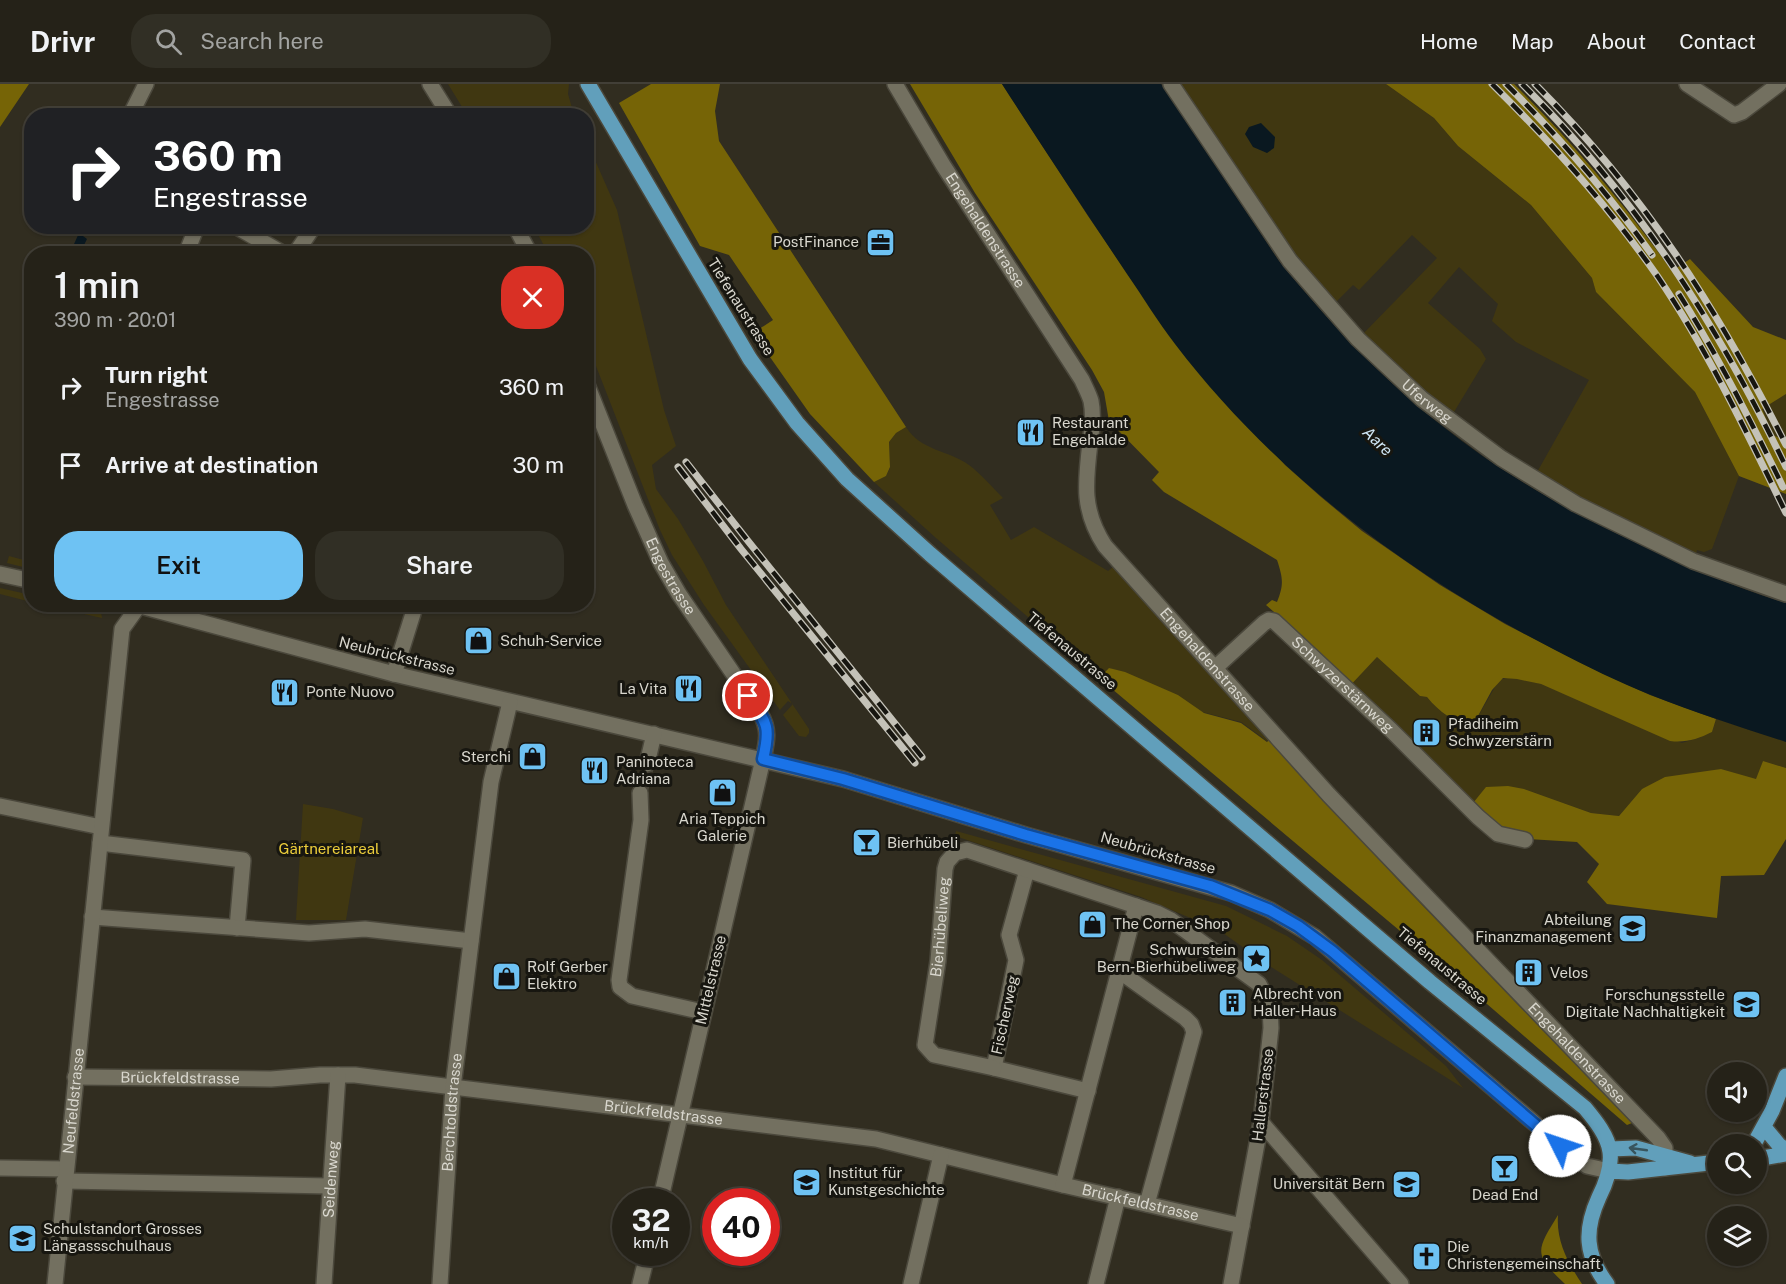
<!DOCTYPE html>
<meta charset="utf-8">
<style>
:root{--surface:#252218;--page:#312f25;--text:#f1f3f6;--muted:#a3a4a2;--line:#423f37;--accent:#6ec2f3}
body{margin:0;font-family:"Public Sans",sans-serif;background:var(--page);color:var(--text);height:100vh;display:flex;flex-direction:column;font-size:22px;white-space:nowrap}
*{box-sizing:border-box;margin:0}
p{font-size:20px;color:var(--muted)}
.icon{flex:none;width:33px;height:33px;fill:none;stroke:currentColor;stroke-width:2;stroke-linecap:round;stroke-linejoin:round}
.map{position:relative;flex:1;overflow:hidden}
.side{position:absolute;left:24px;top:162px;width:570px;height:366px;display:flex;flex-direction:column;background:var(--surface);border-radius:24px;box-shadow:0 2px 4px #0004,0 0 0 2px var(--line)}
.side>*{flex:none}
.top-card{position:absolute;left:24px;top:24px;width:570px;height:126px;border-radius:24px;box-shadow:0 2px 4px #0004,0 0 0 2px var(--line);background:#202124;color:#fff;overflow:hidden}
.fabs{position:absolute;left:1707px;top:978px;display:grid;gap:12px}
.fabs a{display:grid;place-items:center;width:60px;height:60px;border-radius:50%;background:var(--surface);box-shadow:0 2px 4px #0004,0 0 0 2px var(--line);font-size:30px}
.speed{position:absolute;left:612px;top:1104px;display:flex;gap:12px;font-size:30px;font-weight:700;text-align:center}
.speed>*{display:grid;place-content:center;width:78px;height:78px;border-radius:50%;background:var(--surface);box-shadow:0 2px 4px #0004,0 0 0 2px var(--line);line-height:1}
.speed small{font-size:15px;font-weight:400}
.speed .limit{border:9px solid #d22;background:#fff;color:#111}
.pin{position:absolute;display:grid;place-items:center;width:51px;height:51px;color:#fff;margin:-26px;border:3px solid #fff;border-radius:50%;box-shadow:0 2px 6px #0007}
.me{position:absolute;width:66px;margin:-33px;rotate:311deg;stroke-linejoin:round;filter:drop-shadow(0 0 4px #0008)}
.turn{display:flex;align-items:center;gap:21px;height:126px;padding:0 30px;font-size:27px}
.turn .icon{width:78px;height:78px;stroke-width:2.5}
.turn b{display:block;font-size:42px;line-height:51px}
.round{display:grid;place-items:center;flex:none;width:63px;height:63px;border-radius:24px;background:var(--page)}
.overview{display:flex;align-items:center;justify-content:space-between;height:102px;padding:0 30px}
h1{font-size:36px;font-weight:600;line-height:45px}
.action{display:flex;gap:12px;margin-top:auto;padding:12px 30px}
.action a{flex:1;height:69px;border-radius:24px;background:var(--accent);color:#111;font-size:24px;font-weight:600;line-height:69px;text-align:center}
.action a+a{background:var(--page);color:var(--text)}
ul{padding:0;list-style:none}
li{display:flex;align-items:center;gap:18px;height:78px;padding:0 30px}
li div{flex:1}
li b{display:block;font-size:22px}
li em{font-style:normal}
header{display:flex;align-items:center;gap:36px;box-sizing:border-box;height:84px;padding:0 30px;background:var(--surface);border-bottom:2px solid var(--line)}
header strong{font-size:28px}
nav{display:flex;gap:33px;margin-inline-start:auto;font-size:21px}
.search{width:420px;height:54px;background:var(--page);display:flex;align-items:center;gap:15px;box-sizing:border-box;padding:0 21px;border-radius:24px;color:var(--muted);font-size:22px}
.map>svg:first-child{display:block}
.green{fill:#403711}
.forest{fill:#766406}
.water{fill:#0a1820}
.lines{fill:none;stroke-linecap:round;stroke-linejoin:round}
.minor-tunnel{stroke:#4a463a;stroke-width:15;stroke-dasharray:15 8;stroke-linecap:butt}
.minor-casing{stroke:#4b483c;stroke-width:18}
.major-casing{stroke:#4b483c;stroke-width:18}
.minor{stroke:#737060;stroke-width:15}
.major{stroke:#619fbb;stroke-width:15}
.rail-casing{stroke:#c4c2b8;stroke-width:7}
.rail{stroke:#171610;stroke-width:4.5;stroke-dasharray:14;stroke-linecap:butt}
.oneway{stroke:#38545d}
.route-casing{stroke:#114b97;stroke-width:15}
.route{stroke:#1a73e8;stroke-width:10}
.labels{text-anchor:middle;stroke-width:6;stroke-linejoin:round;paint-order:stroke}
.street-label{font-size:15px;fill:#d9d7ce;stroke:#171610}
.poi-label{font-size:15px;fill:#d9d7ce;stroke:#171610;text-anchor:start}
.park-label{font-size:15px;fill:#eccd3b;stroke:#171610}
.water-label{font-size:16px;font-style:italic;fill:#cfe6f5;stroke:#171610}
</style>
<header>
<strong>Drivr</strong>
<div class="search"><svg class="icon" aria-label="search" viewBox="0 0 24 24"><circle cx="10" cy="10" r="6"/><path d="M15 15l6 6"/></svg>Search here</div>
<nav><a>Home</a><a>Map</a><a>About</a><a>Contact</a></nav>
</header>
<div class="map">
<svg width="1786" height="1200" viewBox="0 0 1786 1200">
<rect width="100%" height="100%" fill="#312d20"/>
<!-- green -->
<path class="green" d="M448 0H569L568 10 574 31H467Z
M1175 0H1386L1434 34 1458 62 1531 121 1592 194 1596 208 1695 308 1739 392 1712 465 1704 468 1697 466 1695 473 1652 454 1536 390 1589 296 1516 258 1492 237 1498 220 1459 183 1428 219 1480 265 1486 275 1451 333 1361 252 1437 174 1412 151 1359 206 1353 201 1332 222 1293 175Z
M587 58 617 126 664 326 676 362 652 381 656 405 678 435 703 477 726 521 809 645V649L806 653 799 652 783 631 793 620 788 617 780 626 704 521 672 471 660 446 587 259 586 170 548 169 534 143 586 142Z
M1786 310V357L1773 351 1762 325Z
M906 343C921 367 948 366 969 381 981 390 992 403 1003 414L990 421 1011 456 1034 443 1108 487 1113 483 1268 656 1267 657 1241 638 1202 628 1178 611 1109 584 1099 594 936 454 874 398 886 392 890 384 889 358 896 349Z
M9 472 31 478V485L7 479Z
M0 504 31 511V518L0 510Z
M43 521H71L101 528 102 534Z
M1377 573 1420 612 1427 613C1440 629 1453 637 1472 643L1499 596C1512 591 1528 597 1541 600L1682 659 1698 654 1712 648 1716 635 1786 658V684L1763 677 1757 696 1721 685 1642 705 1619 732 1591 729 1524 705 1469 724 1347 605Z
M303 720 333 725 363 734 346 836H296Z
M956 747 1226 822 1287 852 1322 876 1446 982 1463 1004 1265 879 1209 839 1195 836 1141 813 955 752Z"/>
<!-- forest -->
<path class="forest" d="M0 0H29L0 43Z
M651 0H720L715 27 719 57 906 343 896 349 889 358 890 383 886 392 874 398 810 330 753 249 773 236 729 171 700 162 619 19Z
M910 0H1002L1088 132 1175 259 1285 381 1321 413 1362 447 1440 501 1505 540 1591 584 1650 611 1716 635 1712 648C1698 655 1686 659 1670 657L1541 600 1517 595 1503 594 1492 606 1472 643C1453 637 1440 629 1427 613L1420 612 1377 573 1347 605 1272 536 1274 528 1266 521 1272 516 1277 518C1284 501 1283 494 1277 476L1164 408 1152 396 1159 388 1109 337 1104 308 1092 286 975 109Z
M1386 0H1514C1573 58 1624 120 1672 187L1690 175 1753 243 1786 256V310L1762 325 1773 351 1786 357V410L1739 392 1695 308 1596 208 1592 194 1531 121 1458 62 1434 34Z
M1109 584 1125 588 1178 611 1204 629 1241 639 1267 658 1269 656 1400 798 1632 1039 1627 1041 1487 920 1099 594Z
M1763 677 1786 684V755L1764 791 1721 792 1717 834 1607 820 1587 798 1599 780 1577 758 1513 754 1469 724 1486 703 1508 702 1524 705 1591 729 1619 732 1642 705 1665 693 1721 685 1756 695Z
M1558 1131C1556 1157 1568 1179 1582 1200H1565C1533 1170 1536 1167 1558 1131Z"/>
<!-- water -->
<path class="water" d="M1002 0H1161L1279 177C1328 237 1380 293 1441 341 1502 390 1572 429 1643 462 1690 484 1736 504 1786 519V658C1741 643 1695 629 1651 611 1618 598 1586 582 1555 566 1409 491 1275 391 1175 260 1158 238 1143 213 1127 190 1085 127 1043 64 1002 0Z
M1261 39 1275 53 1274 64 1267 69 1253 63 1245 50 1249 43Z
M79 149 87 155 80 169H70Z"/>
<g class="lines">
<!-- minor-tunnel -->
<path class="minor-tunnel" d="M640 709 647 680"/>
<defs>
<g id="minor">
<path d="M430 0 450 32"/>
<path id="s1" d="M895 0 943 81 1082 296C1085 303 1089 310 1091 317 1094 331 1092 346 1090 359 1085 400 1082 427 1105 462L1329 711 1658 1054 1665 1064V1084"/>
<path id="s2" d="M1171 0 1290 177 1358 255 1422 315 1501 374 1576 420 1693 477 1786 510"/>
<path d="M1687 0 1734 31 1742 28 1779 0"/>
<path d="M130 32 146 0"/>
<path d="M235 142 284 170"/>
<path d="M515 142 530 170"/>
<path d="M186 170 197 142"/>
<path d="M295 170 314 142"/>
<path id="s3" d="M586 298 635 421 661 479 679 510 760 629C770 646 767 657 763 675L660 1118"/>
<path d="M0 490 32 497"/>
<path d="M133 520 394 590 843 695 1026 751 1231 809 1270 826 1315 853 1573 1072 1587 1082 1609 1087"/>
<path id="s4" d="M1215 584 1264 539 1269 536 1274 537 1391 646 1478 733 1498 750 1525 756"/>
<path d="M394 590 416 520"/>
<path d="M647 680 654 650"/>
<path d="M640 709 641 736 619 896 620 903 632 912 703 928"/>
<path d="M0 722 101 743"/>
<path d="M100 759 243 776 237 844"/>
<path d="M1027 786 1009 851 1016 876 994 984 1088 1007"/>
<path d="M92 833 309 849 365 845 471 857"/>
<path d="M1119 887 1185 934 1191 940 1194 948 1147 1120"/>
<path id="s5" d="M994 984 934 971 925 961 938 877 945 785 947 778 955 769 967 766 1157 829 1171 836 1259 900 1270 922 1271 944 1261 1038 1231 1200"/>
<path id="s6" d="M75 993 271 995 320 991H355L876 1055 1063 1101 1242 1142"/>
<path d="M1261 1038 1401 1200"/>
<path d="M0 1084 66 1085"/>
<path d="M64 1097 329 1102"/>
<path d="M1063 1101 1136 822"/>
<path id="s7" d="M55 1200 122 545 140 520"/>
<path id="s8" d="M324 1200 338 991"/>
<path id="s9" d="M440 1200 453 1003 491 698 510 618"/>
<path d="M640 1200 648 1168"/>
<path d="M911 1200 941 1071"/>
<path d="M1096 1200 1118 1113"/>
</g>
<path id="major" d="M588 0 750 275 797 339 847 395 930 470 1430 898 1585 1024C1595 1036 1608 1052 1610 1068 1612 1084 1606 1099 1599 1113 1584 1146 1585 1171 1607 1200
M1764 1043 1779 1061 1786 1066
M1754 1060 1772 1027 1786 992
M1610 1065 1636 1064 1690 1079
M1756 1075 1786 1070
M1609 1087 1628 1088 1718 1078"/>
</defs>
<!-- minor casing -->
<use href="#minor" class="minor-casing"/>
<!-- major casing -->
<use href="#major" class="major-casing"/>
<!-- minor -->
<use href="#minor" class="minor"/>
<!-- major -->
<use href="#major" class="major"/>
<defs>
<path id="rail" d="M1492 0C1553 60 1609 123 1658 193 1708 267 1747 349 1786 429
M1506 0C1559 53 1608 109 1652 171
M1522 0C1637 114 1716 238 1786 383
M1535 0C1643 108 1718 225 1786 361
M1679 210C1718 272 1751 337 1783 403
M686 378 748 457 922 673
M678 383 741 465 915 679"/>
</defs>
<!-- rail casing -->
<use href="#rail" class="rail-casing"/>
<!-- rail -->
<use href="#rail" class="rail"/>
</g>
<!-- one-way arrows -->
<defs><path id="oneway-shaft" d="M-6 0H5M1.5-3L5.5 0L1.5 3" fill="none" stroke-width="1.6" stroke-linecap="round" stroke-linejoin="round" transform="scale(1.5)"/></defs>
<use class="oneway" href="#oneway-shaft" transform="translate(1638 1065) rotate(-172)"/>
<g class="lines">
<defs>
<path id="route" d="M748 612C767 639 771 642 763 675L843 695 1026 751 1210 802 1270 826 1298 842 1332 867 1560 1062"/>
</defs>
<!-- route casing -->
<use href="#route" class="route-casing"/>
<!-- route -->
<use href="#route" class="route"/>
</g>
<!-- icons -->
<defs>
<symbol id="office-square" viewBox="-11 -11 22 22"><rect x="-9" y="-9" width="18" height="18" rx="4" fill="#6ec2f3" stroke="#171610"/><path d="M-6-3h4V-5.5h4V-3h4V5H-6ZM-1-4.5V-3h2v-1.5ZM-6 0V1H6V0Z" fill="#111"/></symbol>
<symbol id="restaurant-square" viewBox="-11 -11 22 22"><rect x="-9" y="-9" width="18" height="18" rx="4" fill="#6ec2f3" stroke="#171610"/><path d="M-5-6h1v4h1v-4h1v4h1v-4h1v5L-1.5 .5V6h-2V.5L-5-1ZM5-6V6H3V1.5H1.5Q1.5-4 5-6Z" fill="#111"/></symbol>
<symbol id="shop-square" viewBox="-11 -11 22 22"><rect x="-9" y="-9" width="18" height="18" rx="4" fill="#6ec2f3" stroke="#171610"/><path d="M-5-2.5h2.3a2.7 3.5 0 0 1 5.4 0H5L5.5 6h-11ZM-1.5-2.5h3a1.5 2.3 0 0 0-3 0Z" fill="#111"/></symbol>
<symbol id="building-square" viewBox="-11 -11 22 22"><rect x="-9" y="-9" width="18" height="18" rx="4" fill="#6ec2f3" stroke="#171610"/><path d="M-4-6H4V6H1V3H-1V6H-4ZM-2.5-4.3h1.7v1.8h-1.7ZM.8-4.3h1.7v1.8H.8ZM-2.5-1h1.7V.8h-1.7ZM.8-1h1.7V.8H.8Z" fill="#111"/></symbol>
<symbol id="bar-square" viewBox="-11 -11 22 22"><rect x="-9" y="-9" width="18" height="18" rx="4" fill="#6ec2f3" stroke="#171610"/><path d="M-6-5H6L.8 .8V4.5H3.5V6h-7V4.5H-.8V.8Z" fill="#111"/></symbol>
<symbol id="university-square" viewBox="-11 -11 22 22"><rect x="-9" y="-9" width="18" height="18" rx="4" fill="#6ec2f3" stroke="#171610"/><path d="M0-5L7-2L0 1L-7-2ZM-4 1L0 2.5L4 1V4Q0 6-4 4Z" fill="#111"/></symbol>
<symbol id="sight-square" viewBox="-11 -11 22 22"><rect x="-9" y="-9" width="18" height="18" rx="4" fill="#6ec2f3" stroke="#171610"/><path d="M0-6L1.8-2.2L6-1.7L2.9 1.2L3.7 5.4L0 3.3L-3.7 5.4L-2.9 1.2L-6-1.7L-1.8-2.2Z" fill="#111"/></symbol>
<symbol id="school-square" viewBox="-11 -11 22 22"><rect x="-9" y="-9" width="18" height="18" rx="4" fill="#6ec2f3" stroke="#171610"/><path d="M0-5L7-2L0 1L-7-2ZM-4 1L0 2.5L4 1V4Q0 6-4 4Z" fill="#111"/></symbol>
<symbol id="church-square" viewBox="-11 -11 22 22"><rect x="-9" y="-9" width="18" height="18" rx="4" fill="#6ec2f3" stroke="#171610"/><path d="M-1.2-6h2.4v3.5h3.3v2.4h-3.3V6h-2.4V-.1h-3.3v-2.4h3.3Z" fill="#111"/></symbol>
</defs>
<g fill-rule="evenodd">
<use href="#office-square" x="864" y="142" width="33" height="33"/>
<use href="#restaurant-square" x="1014" y="332" width="33" height="33"/>
<use href="#shop-square" x="462" y="540" width="33" height="33"/>
<use href="#restaurant-square" x="672" y="588" width="33" height="33"/>
<use href="#restaurant-square" x="268" y="592" width="33" height="33"/>
<use href="#building-square" x="1410" y="632" width="33" height="33"/>
<use href="#shop-square" x="516" y="656" width="33" height="33"/>
<use href="#restaurant-square" x="578" y="670" width="33" height="33"/>
<use href="#shop-square" x="706" y="692" width="33" height="33"/>
<use href="#bar-square" x="850" y="742" width="33" height="33"/>
<use href="#shop-square" x="1076" y="824" width="33" height="33"/>
<use href="#university-square" x="1616" y="828" width="33" height="33"/>
<use href="#sight-square" x="1240" y="858" width="33" height="33"/>
<use href="#building-square" x="1512" y="872" width="33" height="33"/>
<use href="#shop-square" x="490" y="876" width="33" height="33"/>
<use href="#building-square" x="1216" y="902" width="33" height="33"/>
<use href="#university-square" x="1730" y="904" width="33" height="33"/>
<use href="#bar-square" x="1488" y="1068" width="33" height="33"/>
<use href="#university-square" x="790" y="1082" width="33" height="33"/>
<use href="#university-square" x="1390" y="1084" width="33" height="33"/>
<use href="#school-square" x="6" y="1138" width="33" height="33"/>
<use href="#church-square" x="1410" y="1156" width="33" height="33"/>
</g>
<g class="labels">
<!-- street labels -->
<g class="street-label">
<text dy="5" stroke="none"><textPath href="#s1" startOffset="172">Engehaldenstrasse</textPath></text>
<text transform="translate(741 223) rotate(58)" y="5">Tiefenaustrasse</text>
<text dy="5" stroke="none"><textPath href="#s2" startOffset="410">Uferweg</textPath></text>
<text dy="5" stroke="none"><textPath href="#s3" startOffset="212">Engestrasse</textPath></text>
<text transform="translate(1072 567) rotate(40)" y="5">Tiefenaustrasse</text>
<text transform="translate(397 572) rotate(14)" y="5">Neubrückstrasse</text>
<text dy="5" stroke="none"><textPath href="#s1" startOffset="675">Engehaldenstrasse</textPath></text>
<text dy="5" stroke="none"><textPath href="#s4" startOffset="171">Schwyzerstärnweg</textPath></text>
<text transform="translate(1158 769) rotate(16)" y="5">Neubrückstrasse</text>
<text dy="5" stroke="none"><textPath href="#s5" startOffset="194">Bierhübeliweg</textPath></text>
<text transform="translate(1442 882) rotate(40)" y="5">Tiefenaustrasse</text>
<text transform="translate(711 896) rotate(-77)" y="5">Mittelstrasse</text>
<text transform="translate(1005 931) rotate(-78)" y="5">Fischerweg</text>
<text dy="5" stroke="none"><textPath href="#s1" startOffset="1215">Engehaldenstrasse</textPath></text>
<text dy="5" stroke="none"><textPath href="#s6" startOffset="105">Brückfeldstrasse</textPath></text>
<text transform="translate(1263 1011) rotate(-83)" y="5">Hallerstrasse</text>
<text dy="5" stroke="none"><textPath href="#s7" startOffset="184">Neufeldstrasse</textPath></text>
<text dy="5" stroke="none"><textPath href="#s9" startOffset="172">Berchtoldstrasse</textPath></text>
<text dy="5" stroke="none"><textPath href="#s6" startOffset="591">Brückfeldstrasse</textPath></text>
<text dy="5" stroke="none"><textPath href="#s8" startOffset="105">Seidenweg</textPath></text>
<text dy="5" stroke="none"><textPath href="#s6" startOffset="1077">Brückfeldstrasse</textPath></text>
</g>
<!-- poi labels -->
<g class="poi-label">
<text x="859" y="163" text-anchor="end">PostFinance</text>
<text x="1052" y="344">Restaurant<tspan x="1052" dy="17">Engehalde</tspan></text>
<text x="500" y="562">Schuh-Service</text>
<text x="667" y="610" text-anchor="end">La Vita</text>
<text x="306" y="613">Ponte Nuovo</text>
<text x="1448" y="645">Pfadiheim<tspan x="1448" dy="17">Schwyzerstärn</tspan></text>
<text x="511" y="678" text-anchor="end">Sterchi</text>
<text x="616" y="683">Paninoteca<tspan x="616" dy="17">Adriana</tspan></text>
<text x="722" y="740" text-anchor="middle">Aria Teppich<tspan x="722" dy="17">Galerie</tspan></text>
<text x="887" y="764">Bierhübeli</text>
<text x="1612" y="841" text-anchor="end">Abteilung<tspan x="1612" dy="17">Finanzmanagement</tspan></text>
<text x="1113" y="845">The Corner Shop</text>
<text x="1236" y="871" text-anchor="end">Schwurstein<tspan x="1236" dy="17">Bern-Bierhübeliweg</tspan></text>
<text x="527" y="888">Rolf Gerber<tspan x="527" dy="17">Elektro</tspan></text>
<text x="1550" y="894">Velos</text>
<text x="1253" y="915">Albrecht von<tspan x="1253" dy="17">Haller-Haus</tspan></text>
<text x="1725" y="916" text-anchor="end">Forschungsstelle<tspan x="1725" dy="17">Digitale Nachhaltigkeit</tspan></text>
<text x="828" y="1094">Institut für<tspan x="828" dy="17">Kunstgeschichte</tspan></text>
<text x="1385" y="1105" text-anchor="end">Universität Bern</text>
<text x="1505" y="1116" text-anchor="middle">Dead End</text>
<text x="43" y="1150">Schulstandort Grosses<tspan x="43" dy="17">Längassschulhaus</tspan></text>
<text x="1447" y="1168">Die<tspan x="1447" dy="17">Christengemeinschaft</tspan></text>
</g>
<!-- park labels -->
<g class="park-label">
<text x="329" y="770">Gärtnereiareal</text>
</g>
<!-- water labels -->
<g class="water-label">
<text transform="translate(1378 357) rotate(44)" y="6">Aare</text>
</g>
</g>
</svg>
<div class="fabs">
<a><svg class="icon" aria-label="sound" viewBox="0 0 24 24"><path d="M4 9h4l5-4v14l-5-4H4zM17 9q2 3 0 6"/></svg></a>
<a><svg class="icon" aria-label="search" viewBox="0 0 24 24"><circle cx="10" cy="10" r="6"/><path d="M15 15l6 6"/></svg></a>
<a><svg class="icon" aria-label="layers" viewBox="0 0 24 24"><path d="M12 4l9 5-9 5-9-5zM3 14l9 5 9-5"/></svg></a>
</div>
<div class="speed"><div>32<small>km/h</small></div><div class="limit">40</div></div>
<div class="pin" style="left:748px;top:612px;background:#d93025"><svg class="icon" aria-label="arrive" viewBox="0 0 24 24"><path d="M6 21V4h12l-3 4 3 4H6"/></svg></div>
<svg class="me" style="left:1560px;top:1062px" viewBox="-20 -20 40 40"><circle r="19" fill="#fff"/><path d="M0-13L10 11 0 6-10 11z" fill="#1a73e8"/></svg>
<div class="top-card">
<div class="turn"><svg class="icon" aria-label="right" viewBox="0 0 24 24"><path d="M7 20v-9h11M14 6l5 5-5 5"/></svg><div><b>360 m</b>Engestrasse</div></div>
</div>
<section class="side">
<div class="overview"><div><h1>1 min</h1><p>390 m · 20:01</p></div><a class="round" style="background:#d93025;color:#fff"><svg class="icon" aria-label="close" viewBox="0 0 24 24"><path d="M6 6l12 12M18 6L6 18"/></svg></a></div>
<ul>
<li><svg class="icon" aria-label="right" viewBox="0 0 24 24"><path d="M7 20v-9h11M14 6l5 5-5 5"/></svg><div><b>Turn right</b><p>Engestrasse</p></div><em>360 m</em></li>
<li><svg class="icon" aria-label="arrive" viewBox="0 0 24 24"><path d="M6 21V4h12l-3 4 3 4H6"/></svg><div><b>Arrive at destination</b></div><em>30 m</em></li>
</ul>
<div class="action"><a>Exit</a><a>Share</a></div>
</section>
</div>
